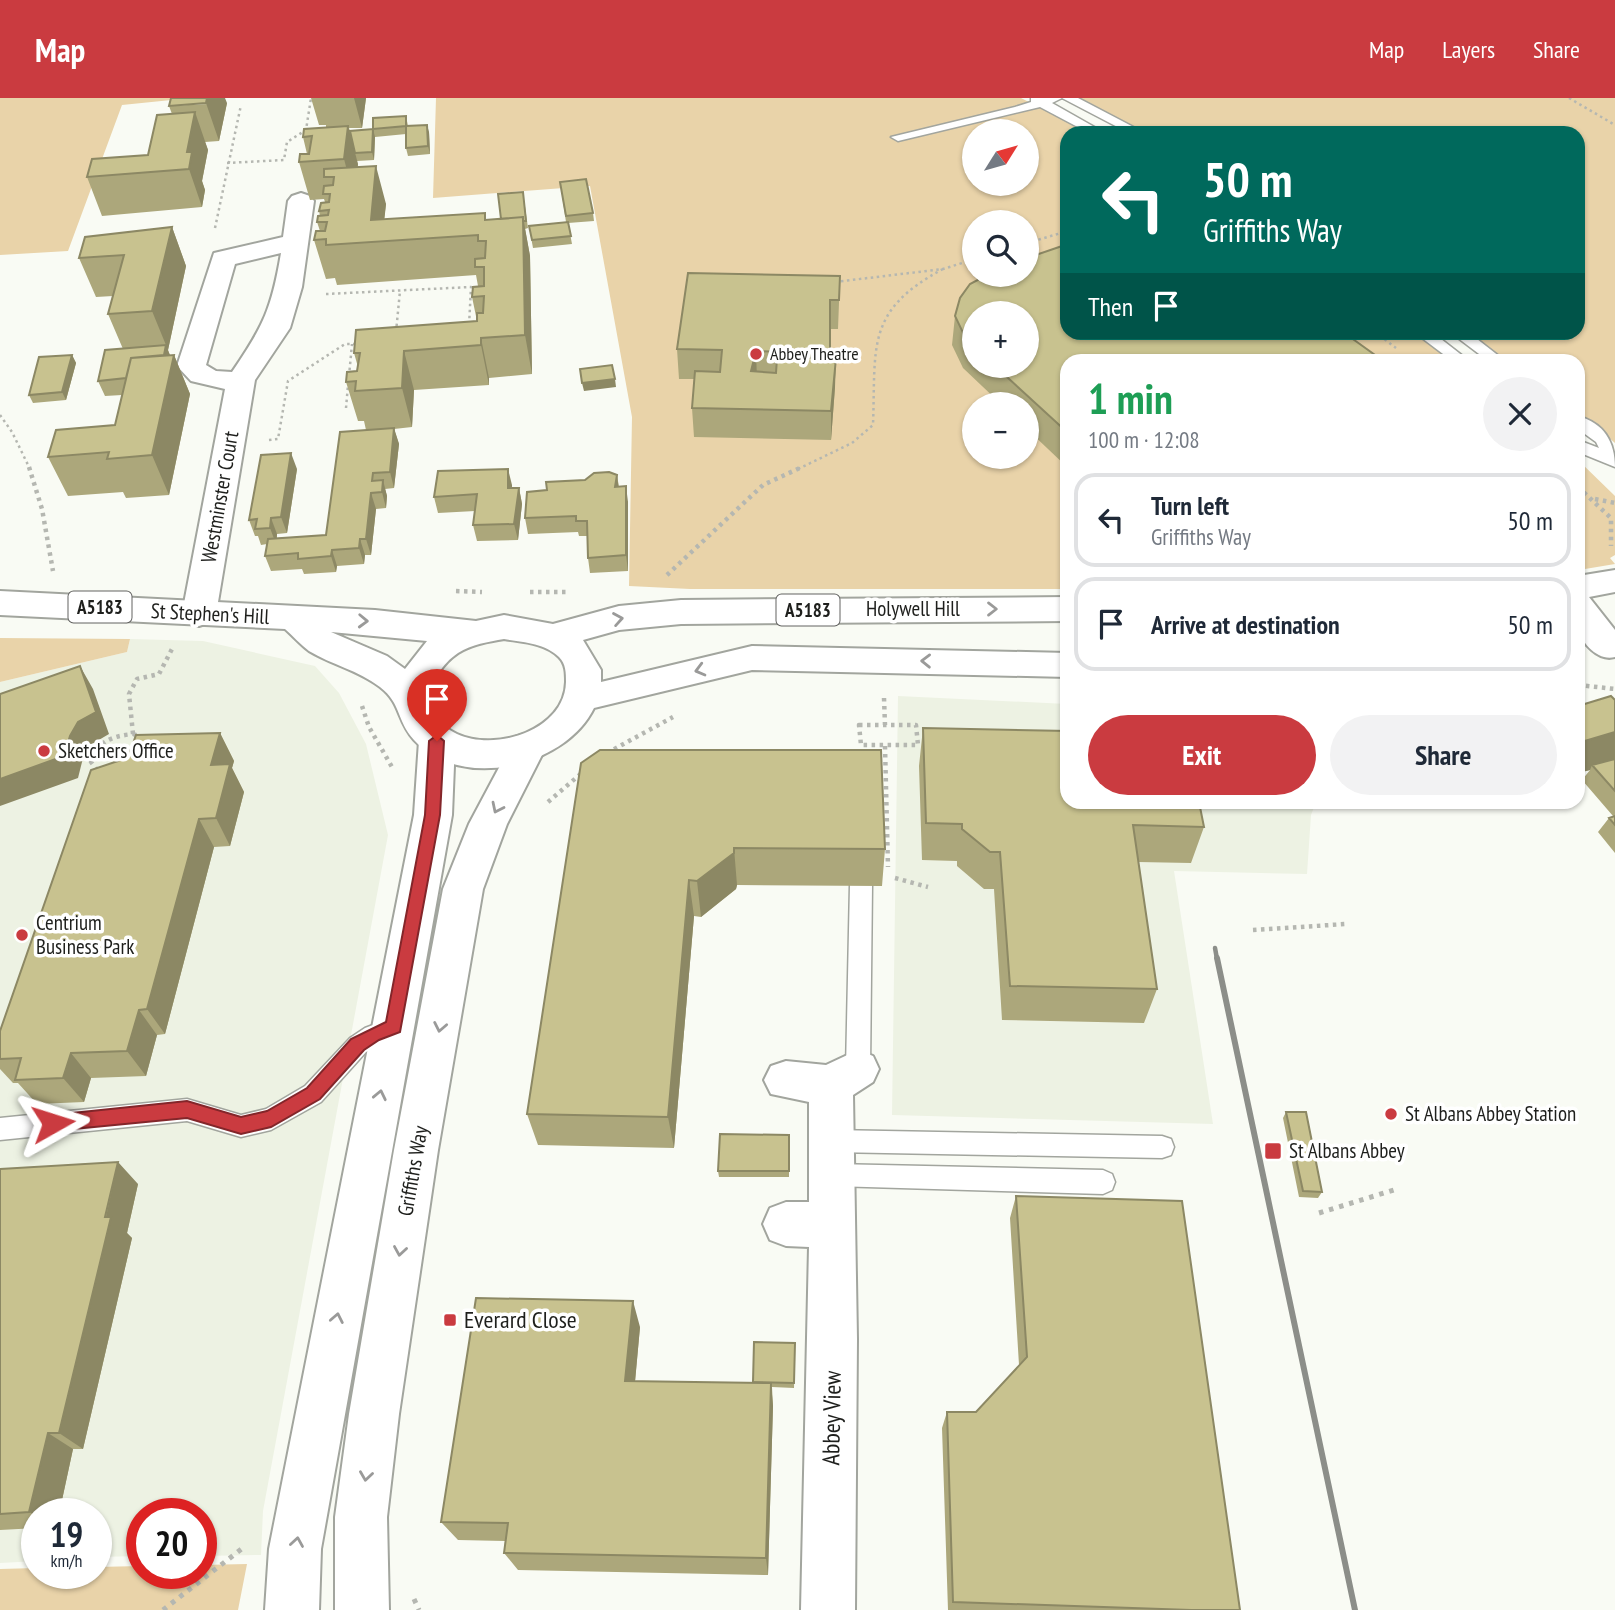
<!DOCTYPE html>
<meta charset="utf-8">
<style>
:root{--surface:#fff;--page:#f2f2f3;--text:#1f2937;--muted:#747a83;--line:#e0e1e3;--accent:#ca3b40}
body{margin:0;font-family:"PT Sans Narrow",sans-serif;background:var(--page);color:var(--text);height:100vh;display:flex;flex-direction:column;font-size:26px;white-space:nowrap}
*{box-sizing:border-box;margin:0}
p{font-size:23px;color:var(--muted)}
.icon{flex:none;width:38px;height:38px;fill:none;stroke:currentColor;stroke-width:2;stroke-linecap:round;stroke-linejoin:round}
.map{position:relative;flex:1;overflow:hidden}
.drawer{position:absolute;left:1060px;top:256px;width:525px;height:455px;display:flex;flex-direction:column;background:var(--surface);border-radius:21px;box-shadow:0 2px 5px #0004}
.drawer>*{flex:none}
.top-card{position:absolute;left:1060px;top:28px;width:525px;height:214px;border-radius:21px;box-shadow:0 2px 5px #0004;background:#00695c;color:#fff;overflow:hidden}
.needle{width:46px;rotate:53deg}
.controls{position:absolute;left:962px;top:21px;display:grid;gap:14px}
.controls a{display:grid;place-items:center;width:77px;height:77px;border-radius:50%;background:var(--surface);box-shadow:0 2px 5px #0004;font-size:35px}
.speed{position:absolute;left:21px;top:1400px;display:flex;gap:14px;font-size:35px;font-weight:700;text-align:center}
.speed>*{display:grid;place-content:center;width:91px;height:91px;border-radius:50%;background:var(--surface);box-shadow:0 2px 5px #0004;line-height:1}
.speed small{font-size:18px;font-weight:400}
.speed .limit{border:10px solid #d22;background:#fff;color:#111}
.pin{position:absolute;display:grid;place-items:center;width:60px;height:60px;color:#fff;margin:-72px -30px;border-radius:50% 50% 50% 0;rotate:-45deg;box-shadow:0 0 7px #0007}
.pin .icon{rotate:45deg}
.me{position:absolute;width:77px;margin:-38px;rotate:84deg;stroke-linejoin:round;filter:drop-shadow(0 0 5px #0008)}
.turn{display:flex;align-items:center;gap:24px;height:147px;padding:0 28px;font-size:32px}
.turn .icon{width:91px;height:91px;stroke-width:2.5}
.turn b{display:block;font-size:49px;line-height:60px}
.then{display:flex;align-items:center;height:66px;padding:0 28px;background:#0003;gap:14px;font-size:26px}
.round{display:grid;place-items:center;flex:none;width:74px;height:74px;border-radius:37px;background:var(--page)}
.headline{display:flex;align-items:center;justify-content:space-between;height:119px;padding:0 28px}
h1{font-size:42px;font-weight:700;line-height:52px;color:#1e9e55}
.button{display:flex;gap:14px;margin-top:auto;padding:14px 28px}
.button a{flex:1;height:80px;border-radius:42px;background:var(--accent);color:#fff;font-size:28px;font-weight:700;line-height:80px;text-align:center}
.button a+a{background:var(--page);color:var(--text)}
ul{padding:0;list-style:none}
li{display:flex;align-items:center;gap:21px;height:94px;margin:0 14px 10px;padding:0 14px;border:4px solid var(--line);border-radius:21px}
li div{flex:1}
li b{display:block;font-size:26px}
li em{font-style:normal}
header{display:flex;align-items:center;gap:42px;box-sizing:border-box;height:98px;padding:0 35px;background:var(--accent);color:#fff}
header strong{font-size:33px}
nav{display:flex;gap:38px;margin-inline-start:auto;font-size:24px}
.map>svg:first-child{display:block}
.built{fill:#edf2e3}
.green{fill:#e9d3a9;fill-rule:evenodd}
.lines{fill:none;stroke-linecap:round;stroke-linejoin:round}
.service-casing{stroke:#a2a59e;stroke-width:3}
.minor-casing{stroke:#a2a59e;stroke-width:4}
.tertiary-casing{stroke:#a2a59e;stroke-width:4}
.primary-casing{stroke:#a2a59e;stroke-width:4}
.path-far2{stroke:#b5b7b1;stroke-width:2.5;stroke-dasharray:2.5 3.5;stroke-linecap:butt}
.path-far1{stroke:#b5b7b1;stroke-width:4.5;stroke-dasharray:3.5 4.5;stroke-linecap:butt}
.path{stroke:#b5b7b1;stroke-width:5;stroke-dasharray:4.5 6;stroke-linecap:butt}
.service{fill:#fff;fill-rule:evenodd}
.minor{fill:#fff;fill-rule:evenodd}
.tertiary{fill:#fff;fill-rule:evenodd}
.primary{fill:#fff;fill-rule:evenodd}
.rail-far1{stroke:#8c8e89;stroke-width:4.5}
.rail{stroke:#8c8e89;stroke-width:6}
.wall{fill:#aca77b;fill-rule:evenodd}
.shaded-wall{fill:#8c8864}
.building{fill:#c8c28f;stroke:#8c8864;stroke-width:2}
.oneway{stroke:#9a9a99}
.route{fill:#ca3b40;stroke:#83262a;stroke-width:2}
.poi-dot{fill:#ca3b40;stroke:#fff;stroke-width:2.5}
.labels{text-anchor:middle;stroke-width:7;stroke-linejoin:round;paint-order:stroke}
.far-poi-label{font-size:18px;fill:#1e1f1c;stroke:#fff;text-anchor:start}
.shield{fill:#fff;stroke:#626260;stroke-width:2}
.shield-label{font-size:19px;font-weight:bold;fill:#1e1f1c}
.street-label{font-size:21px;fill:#1e1f1c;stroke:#fff}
.poi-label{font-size:21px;fill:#1e1f1c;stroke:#fff;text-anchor:start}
.near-poi-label{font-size:24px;fill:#1e1f1c;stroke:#fff;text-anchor:start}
.near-street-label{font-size:24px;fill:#1e1f1c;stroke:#fff}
</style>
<header>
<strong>Map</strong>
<nav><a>Map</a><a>Layers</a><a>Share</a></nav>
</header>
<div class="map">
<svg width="1615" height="1512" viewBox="0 0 1615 1512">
<rect width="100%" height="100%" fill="#f9fbf4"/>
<!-- built -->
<path class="built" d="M130 541 203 543 315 568 339 595 366 646 388 737 263 1413 261 1457 201 1458V1416H142V1458L96 1459V1416H37V1463L0 1465V584L127 554Z
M898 598 1067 606 1068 704H1316L1311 717 1307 776 1174 773 1213 1026 892 1017Z"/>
<!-- green -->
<path class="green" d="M0 0H191L122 7 68 153 0 157Z
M436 0H1021L1089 35H1068V234L1415 235 1453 262H1068L1067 491H690L629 488 632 319 590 88 433 100ZM975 33H1027V86H975ZM975 124H1027V177H975ZM975 215H1027V268H975ZM975 306H1027V359H975Z
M1068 0H1615V345L1579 315 1578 262H1500L1457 235 1578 234V35H1139Z
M1578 362 1615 398V457L1610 460 1615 466 1579 472Z
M0 540 130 541 127 554 0 584Z
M247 1466 238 1512H0V1471L37 1470V1475H96V1469L142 1468V1475H201V1467Z"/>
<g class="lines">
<defs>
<path id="service" d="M1031 0H1078L1145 35H1129L1062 0 1052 5 1105 35H1089L1040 9 898 43 891 39 1015 9 1031 4Z
M1414 234H1432L1468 262H1451Z
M1450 234H1468L1504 262H1487Z
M1578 318C1604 325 1615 344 1615 369L1578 354V342L1599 350 1596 344 1578 331Z
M861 778 869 781 872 787 870 971 866 978 858 981 850 978 846 971 850 787 853 781Z
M394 919 402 922 405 929 402 936 366 954 321 1004 271 1032 241 1039 187 1023 0 1042V1020L187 1001 241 1017 266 1011 305 988 350 940 365 930Z
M832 1032 1162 1038 1171 1041 1174 1049 1171 1057 1162 1060 832 1054 823 1051 820 1043 823 1035Z
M833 1066 1103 1072 1112 1076 1115 1084 1112 1092 1103 1096 833 1088 824 1085 821 1077 824 1069Z"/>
<path id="minor" d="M301 95 310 98 314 103 302 189 290 230 255 282 216 516 211 524 199 528 187 524 182 516 225 291 191 283 177 268 214 155 283 139 288 103 292 98ZM281 155C272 210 263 229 232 274L216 273 206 267 235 166Z
M858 952 873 958 879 971 873 984 853 997 857 1241 855 1512H801L809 1149 786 1148 770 1142 763 1126 770 1110 786 1104H809V1004L771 996 764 982 771 968 786 963 826 967Z"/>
<path id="tertiary" d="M437 629 450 633 455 643 452 717 321 1451 319 1512H265L269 1451 414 717 419 643 424 633Z
M528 635 541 639 546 649 507 726 483 791 438 1052 399 1316 387 1419 389 1512H335V1419L349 1316 394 1052 443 791 469 726 510 649 515 639Z"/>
<path id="primary" d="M1615 472V494L1589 499 1615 532V559C1599 564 1581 545 1578 530 1575 514 1578 494 1578 478Z
M0 493 375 512 476 523 504 517 553 526 619 508 681 502 1068 499V523L681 526 619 532 583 542 601 572V584L752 548 1068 555V579L752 572 594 610C565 669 461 694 414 642 396 622 402 606 380 589 358 572 332 567 309 553 301 547 293 538 285 531L0 517ZM331 534 427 543 405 571 387 558ZM504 541C522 544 545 545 559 559 566 566 566 575 566 584 565 632 496 654 457 636 419 618 427 576 458 555 472 546 488 544 504 541Z"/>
</defs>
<!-- service casing -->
<use href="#service" class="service-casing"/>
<!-- minor casing -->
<use href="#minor" class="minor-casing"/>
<!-- tertiary casing -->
<use href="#tertiary" class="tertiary-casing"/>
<!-- primary casing -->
<use href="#primary" class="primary-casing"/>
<!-- path-far2 -->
<path class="path-far2" d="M1569 0 1615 27
M227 65 284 62 287 44 306 32 311 0
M215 130 241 7
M1027 145 1068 133
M835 184 943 171 975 161
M326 196 471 189 469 228
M396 234 400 193
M1375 234 1396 250
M349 278 352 246
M346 310 348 287
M0 317 12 334 30 371
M269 342 278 341 288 283 345 246H358
M798 371 852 345 873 327C876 248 865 213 943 171"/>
<!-- path-far1 -->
<path class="path-far1" d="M29 369 42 411 53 473
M1578 389 1611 420V448
M1595 401 1615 405
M667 477 763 387 802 369
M456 493 482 494
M530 494H566
M1578 587 1615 591
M884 600 885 627
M362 608 369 629 392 669
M859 627H916L918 647H861Z
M133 636 147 641 152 650C143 671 125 687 101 677L91 664C97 643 113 638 133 636Z
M133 636 129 596 137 581 159 576 172 551
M885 648 888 769
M607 655 673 619
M548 704 584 673
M895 780 928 789
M1253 832 1346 826"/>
<!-- path -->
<path class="path" d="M1319 1115 1397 1091
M414 1501 419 1512
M163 1512 244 1449"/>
<!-- service -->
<use href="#service" class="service"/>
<!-- minor -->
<use href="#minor" class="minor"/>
<!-- tertiary -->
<use href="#tertiary" class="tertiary"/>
<!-- primary -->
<use href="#primary" class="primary"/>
<!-- rail-far1 -->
<path class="rail-far1" d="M1215 850 1217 861"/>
<!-- rail -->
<path class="rail" d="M1217 860 1355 1512"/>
</g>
<!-- wall -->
<path class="wall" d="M311 0H366L362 30H349L350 33 373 31 406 18 408 28 429 34 430 56 408 58 406 50V36L375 39 374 62 357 63 358 69 386 106 384 121 486 122 501 121 523 94 528 130 525 131 530 158 532 276 489 280V287L414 292 412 329 394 331 399 346 394 390 385 391 387 398 386 410 376 411 371 457H365L364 466 337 468 336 474 304 476 302 471 271 473 265 458 267 446 261 447 258 438H255L249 422 297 371 287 435 277 436V440L326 437 366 332 364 323H358L346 284 357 273 358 269 354 255 477 223 472 199 478 188 476 177 337 187 335 180 326 181 314 142 320 133 317 124 320 118 319 113 325 104 324 101 310 102 299 64 307 56 303 39 326 30V27H319Z
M227 5 219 43 205 44 208 52 202 83 205 92 202 109 102 118 87 79 148 57 172 16 169 8Z
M560 84 593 115 594 123 568 125 572 146 533 150 529 128 566 124Z
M172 129 186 168 168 252 170 257H174L190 296 169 397 126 400 123 394 68 398 48 359 115 327 122 297 105 298 98 283 123 251 108 216 113 198 96 199 79 160Z
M1068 146V234H1343L1382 262H1068V370L1027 331V306H1001L963 270 952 247 955 218 960 200 970 186 987 177H1027V160ZM975 215H1027V268H975Z
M840 178 838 231H830V260L835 289 831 342 694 339 692 310 694 281H679L677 251Z
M72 257 76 265 66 302 33 305 29 297Z
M617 377 619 389 628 404V473L590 475 588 460 587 438H579L578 434 528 436 525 420 585 382Z
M512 387V390H519L522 406 518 442 477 443 473 427 475 413 438 415 434 399Z
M1578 608 1615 661V755L1598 734 1609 720 1613 718 1582 682 1590 672 1578 675Z
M923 630 1204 729 1191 765 1138 764 1157 891 1144 925 1002 922 994 791H984L957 768V763L922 762 919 668Z
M220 635 234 663 232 670 244 694 230 748 214 749 165 936 157 937 146 978 91 980 84 1004 37 1006 18 985H13L0 971V933Z
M581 665 885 751 882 788 737 787 736 791 701 819 694 818 674 1050 538 1047 527 1016Z
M1286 1014 1322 1094 1318 1100 1299 1099 1283 1020Z
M789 1037V1079H719L718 1073Z
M0 1071 138 1086 127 1135 132 1140 83 1351H73L59 1416H37V1430L0 1432Z
M1016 1098 1240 1512H948L942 1330 947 1314H976L1019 1267 1010 1120Z
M640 1229 635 1283 754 1285 795 1245 794 1290 772 1289 773 1308 768 1477 518 1472 504 1455 505 1443 458 1442 441 1424Z"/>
<!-- shaded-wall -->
<path class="shaded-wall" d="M207 0H225L227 5 219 43 206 5Z
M354 0H366L362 30Z
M195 14 208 52 202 83 205 92 202 109 189 71 187 54Z
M427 27 429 34 430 56 428 48Z
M348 28 358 66 354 99 344 61Z
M373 31 375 39 374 62 372 54Z
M376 68 386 106 382 144 371 122Z
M523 119 530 158 532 276 525 237Z
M172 129 186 168 168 252 152 213Z
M481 240 489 280V287L481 247Z
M166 247 172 263 174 257 190 296 169 397 152 357 160 277Z
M404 253 414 292 412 329 402 290Z
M756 253 757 282 751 273Z
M72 257 76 265 66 302 62 294Z
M836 260 835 289 831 342V313Z
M615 281 616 289 584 293 582 285Z
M394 330 399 346 394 390 390 374Z
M291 355 297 371 287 435 281 419Z
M508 371 512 387 511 406 508 390Z
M617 377 619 393 615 389Z
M383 382 387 398 386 410 382 394Z
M626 388 628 404V473L626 457Z
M519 390 522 406 518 442 514 426Z
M371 395 376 411 371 457 366 441Z
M271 420 277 436 276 446 270 430Z
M360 441 365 457 364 466 359 450Z
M332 452 337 468 336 474 331 458Z
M80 568 93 591 109 636 92 646 83 660 78 680 0 708V681L70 638 78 624Z
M1615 634V661L1592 667 1590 672 1578 675V645Z
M220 635 234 663 232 670 244 694 230 748 216 720 211 667Z
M199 721 214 749 165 936 147 911Z
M734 750 737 787 736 791 701 819 697 783Z
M689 782 694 818 674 1050 668 1019Z
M139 912 157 937 146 978 127 953Z
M71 955 91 980 84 1004 63 980Z
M118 1064 138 1086 127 1135 132 1140 83 1351 59 1335Z
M633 1203 640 1229 633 1306 625 1283Z
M771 1285 773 1308 768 1477 766 1460Z
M48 1335 73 1351 59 1416H37V1418L29 1414Z"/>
<!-- building -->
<path class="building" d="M171 0H207L206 5 169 8Z
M195 14 187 54H192L189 71 87 79 92 61 148 57 157 17Z
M406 18V28L373 31V20Z
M427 27 428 48 406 50V28Z
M348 28 344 61 299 64 300 56H309L312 38 303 39 304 31Z
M373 31 372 54 355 55 350 33Z
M376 68 371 122 485 115V122L523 119 525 237 481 240V247L404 253 402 290 355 293 356 283 346 284 347 274 357 273 360 255H354L356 232 477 223V215H483L484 198 472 199 473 189 484 188V169H475V161L485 160 486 143H478V137L326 147V141L314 142 316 133H325L327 124H317L318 118 328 117 329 112 319 113 321 105 329 104 330 96H323L324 88 333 87 334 79H324V71Z
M586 81 593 115 566 118 560 84Z
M523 94 526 123H523V119L501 121 498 96Z
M568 124 571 138 532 142 529 128Z
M172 129 152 213 108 216 124 157 79 160 85 139Z
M1068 146V234H1343L1382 262H1068V335L995 268H1027V215H975V249L966 241 955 218 960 200 970 186 987 177H1027V160Z
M688 175 840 178 839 202H830V255L756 253 751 273 776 275 777 260H836L831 313 692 310 695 273 720 274 722 252 677 251Z
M166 247 164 257 131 260 126 280 98 283 105 252Z
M72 257 62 294 29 297 39 259Z
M174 257 152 357 107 361 109 354 48 359 56 332 115 327 131 260Z
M612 267 615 281 582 285 580 271Z
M394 330 390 374 373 375 372 383 383 382 382 394 371 395 366 441H360L359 450 332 452 331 458 298 461V455L265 458 268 441 326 437 340 334Z
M291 355 281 419 271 420 270 430 255 431 257 421 249 422 261 357Z
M508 371V390H519L514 426 473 427 477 396 434 399 438 373Z
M609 374 617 377 615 389 626 388V457L588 460 587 423H576V418L525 420 527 394 547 392 546 384 585 382 594 375Z
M80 568 96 614 78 624 70 638 64 658 0 681V596Z
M1611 598 1615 602V634L1578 645V608Z
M923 630 1068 633V704H1199L1204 729 1133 727 1157 891 1010 888 1000 754H990L962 731V726L926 725Z
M220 635 211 667 230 666 216 720 199 721 147 911 139 912 127 953 71 955 63 980 15 982 21 960 0 961V933L91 672 118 663 131 651 136 637Z
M600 652H881L885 751 734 750V755L697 783 689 782 668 1019 527 1016 581 665Z
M1615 661V693L1592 667Z
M1615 718V727L1609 720Z
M1286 1014H1306L1322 1094 1303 1093Z
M720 1036 789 1037V1073H718Z
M118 1064 105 1119H111L59 1335H48L29 1414 0 1416V1071Z
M1016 1098 1182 1103 1240 1512H1191L953 1504 947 1314H976L1027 1259Z
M476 1200 633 1203 625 1283 771 1285 766 1460 504 1455 508 1425 441 1424Z
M754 1244 795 1245 794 1285 753 1284Z"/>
<!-- one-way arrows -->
<defs><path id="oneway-chevron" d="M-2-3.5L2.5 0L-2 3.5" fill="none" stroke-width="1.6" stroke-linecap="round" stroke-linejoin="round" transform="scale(1.75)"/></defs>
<g class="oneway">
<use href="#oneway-chevron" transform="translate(992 511)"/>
<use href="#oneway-chevron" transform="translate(618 521) rotate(-10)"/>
<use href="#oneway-chevron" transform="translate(363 523) rotate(2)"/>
<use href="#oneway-chevron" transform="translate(926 563) rotate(-179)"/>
<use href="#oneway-chevron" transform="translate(700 572) rotate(165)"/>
<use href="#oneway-chevron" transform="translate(497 710) rotate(116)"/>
<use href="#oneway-chevron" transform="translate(440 929) rotate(101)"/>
<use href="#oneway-chevron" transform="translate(380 997) rotate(-78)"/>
<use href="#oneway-chevron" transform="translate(400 1153) rotate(99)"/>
<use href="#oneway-chevron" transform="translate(337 1220) rotate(-79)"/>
<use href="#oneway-chevron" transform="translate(366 1378) rotate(98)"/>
<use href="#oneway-chevron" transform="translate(297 1444) rotate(-81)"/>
</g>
<!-- route -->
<path class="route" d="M437 637 444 643 440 717 400 934 379 942 364 952 320 1001 271 1029 241 1036 187 1020 53 1033 47 1031 44 1025 47 1019 53 1017 187 1003 241 1019 267 1013 307 990 351 941 386 924 425 717 429 643Z"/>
<!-- markers -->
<g class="poi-dot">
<circle cx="756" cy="256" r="7"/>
<circle cx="44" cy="653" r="7"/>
<circle cx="22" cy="837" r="7"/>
<circle cx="1391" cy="1016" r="7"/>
<rect x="1264" y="1044" width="18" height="18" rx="3.5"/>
<rect x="443" y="1215" width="14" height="14" rx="3.5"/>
</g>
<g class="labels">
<!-- far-poi labels -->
<g class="far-poi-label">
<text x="770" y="262">Abbey Theatre</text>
</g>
<!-- shield labels -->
<g class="shield">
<rect x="68.5" y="493.5" width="63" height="31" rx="5"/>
<rect x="776.5" y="496.5" width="63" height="31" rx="5"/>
</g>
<g class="shield-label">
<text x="100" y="516">A5183</text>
<text x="808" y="519">A5183</text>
</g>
<!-- street labels -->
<g class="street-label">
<text transform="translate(220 399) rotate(-80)" y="7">Westminster Court</text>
<text x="913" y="518">Holywell Hill</text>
<text transform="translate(210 516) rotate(3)" y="7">St Stephen's Hill</text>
<text transform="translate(413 1073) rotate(-80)" y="7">Griffiths Way</text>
</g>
<!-- poi labels -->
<g class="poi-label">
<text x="58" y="660">Sketchers Office</text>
<text x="36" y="832">Centrium<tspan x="36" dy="24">Business Park</tspan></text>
<text x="1405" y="1023">St Albans Abbey Station</text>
<text x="1289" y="1060">St Albans Abbey</text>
</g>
<!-- near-poi labels -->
<g class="near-poi-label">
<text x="464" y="1230">Everard Close</text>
</g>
<!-- near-street labels -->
<g class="near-street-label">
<text transform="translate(832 1320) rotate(-89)" y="8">Abbey View</text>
</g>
</g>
</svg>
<div class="controls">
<a><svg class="needle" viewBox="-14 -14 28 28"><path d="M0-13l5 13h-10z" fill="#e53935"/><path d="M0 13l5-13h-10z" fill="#747a83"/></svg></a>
<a><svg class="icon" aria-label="search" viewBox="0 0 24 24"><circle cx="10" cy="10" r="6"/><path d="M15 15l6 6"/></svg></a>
<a>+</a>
<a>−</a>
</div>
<div class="speed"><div>19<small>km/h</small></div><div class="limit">20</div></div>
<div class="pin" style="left:437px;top:643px;background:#d93025"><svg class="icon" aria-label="arrive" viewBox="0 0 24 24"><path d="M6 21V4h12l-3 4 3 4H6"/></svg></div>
<svg class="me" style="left:53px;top:1025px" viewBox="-20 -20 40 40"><path d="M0-17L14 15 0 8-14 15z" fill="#ca3b40" stroke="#fff" stroke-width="4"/></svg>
<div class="top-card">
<div class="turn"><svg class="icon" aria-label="left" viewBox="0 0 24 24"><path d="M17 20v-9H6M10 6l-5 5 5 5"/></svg><div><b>50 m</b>Griffiths Way</div></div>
<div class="then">Then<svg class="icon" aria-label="arrive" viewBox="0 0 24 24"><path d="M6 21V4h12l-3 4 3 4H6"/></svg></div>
</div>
<section class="drawer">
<div class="headline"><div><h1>1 min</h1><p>100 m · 12:08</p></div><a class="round"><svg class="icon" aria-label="close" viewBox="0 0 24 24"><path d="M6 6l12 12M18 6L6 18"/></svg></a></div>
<ul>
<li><svg class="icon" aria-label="left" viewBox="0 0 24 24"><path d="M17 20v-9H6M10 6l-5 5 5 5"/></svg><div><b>Turn left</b><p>Griffiths Way</p></div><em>50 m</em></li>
<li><svg class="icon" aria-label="arrive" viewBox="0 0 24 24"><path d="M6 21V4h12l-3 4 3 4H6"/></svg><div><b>Arrive at destination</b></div><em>50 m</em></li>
</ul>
<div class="button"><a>Exit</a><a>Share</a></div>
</section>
</div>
